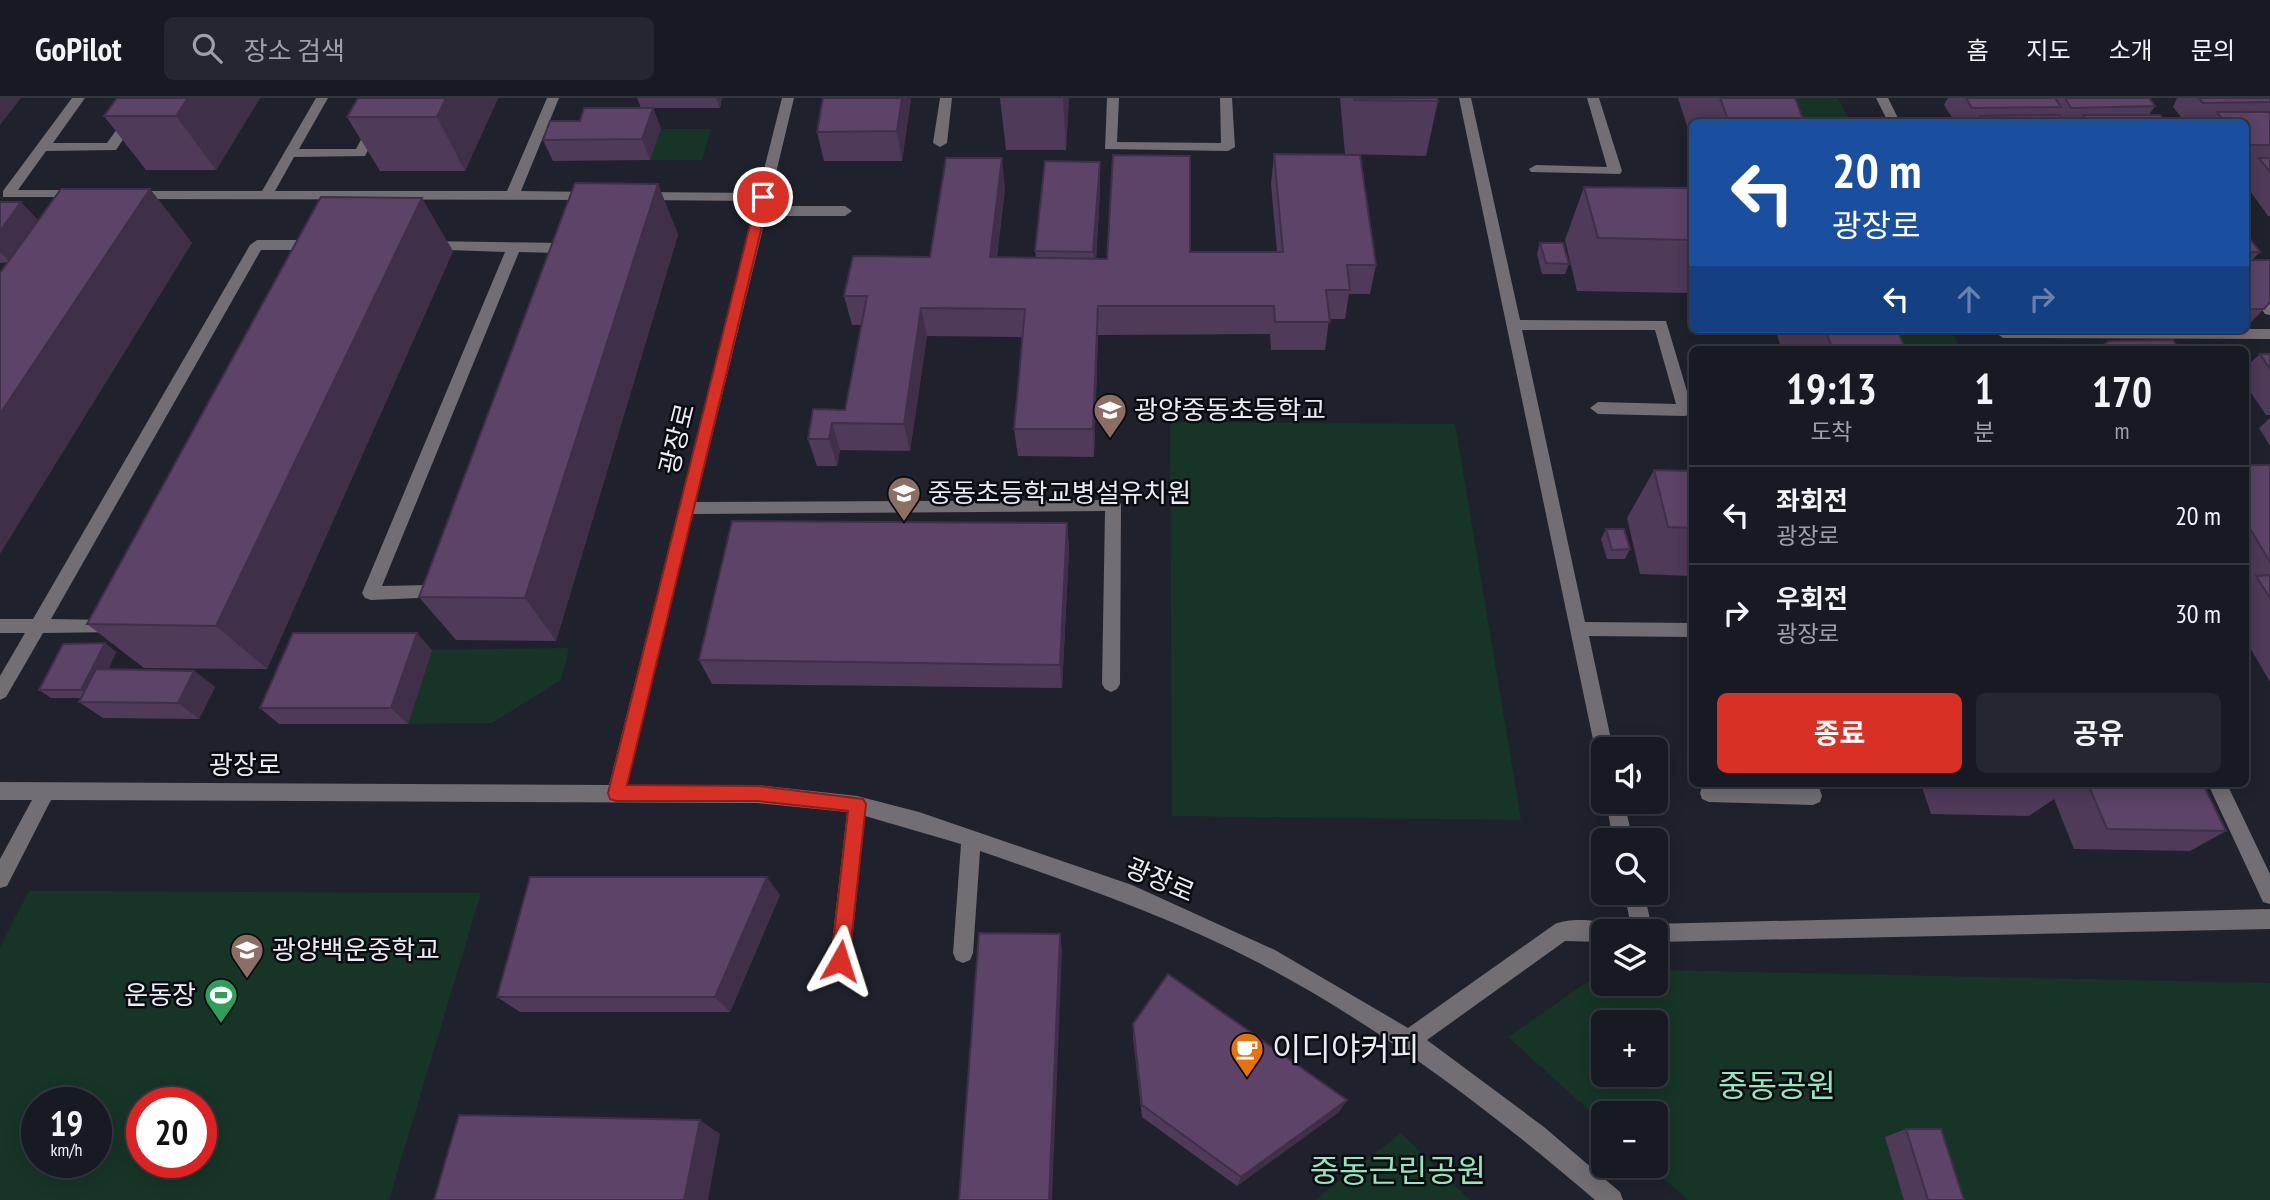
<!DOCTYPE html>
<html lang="ko">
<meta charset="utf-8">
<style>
:root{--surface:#171a22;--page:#24272f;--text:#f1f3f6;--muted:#9ea1a5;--line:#363840;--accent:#d93025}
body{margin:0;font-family:"PT Sans Narrow","Noto Sans KR",sans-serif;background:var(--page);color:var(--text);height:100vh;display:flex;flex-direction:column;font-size:26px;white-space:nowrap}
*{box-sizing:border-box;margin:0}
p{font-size:23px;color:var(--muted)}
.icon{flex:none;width:38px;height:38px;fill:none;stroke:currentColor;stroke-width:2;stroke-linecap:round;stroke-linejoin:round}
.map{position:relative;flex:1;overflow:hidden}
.panel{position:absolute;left:1689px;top:248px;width:560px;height:441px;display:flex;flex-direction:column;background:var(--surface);border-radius:10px;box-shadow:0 4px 18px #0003,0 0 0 2px var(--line)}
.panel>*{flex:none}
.banner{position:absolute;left:1689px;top:21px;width:560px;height:214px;border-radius:10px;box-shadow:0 4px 18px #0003,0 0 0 2px var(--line);background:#1a4fa0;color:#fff;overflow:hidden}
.buttons{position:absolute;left:1591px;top:639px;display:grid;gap:14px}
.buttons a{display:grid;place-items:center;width:77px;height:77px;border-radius:10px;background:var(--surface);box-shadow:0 4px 18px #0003,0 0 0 2px var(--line);font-size:35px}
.speed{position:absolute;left:21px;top:989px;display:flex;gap:14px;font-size:35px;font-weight:700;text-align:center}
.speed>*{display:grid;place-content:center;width:91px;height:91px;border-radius:50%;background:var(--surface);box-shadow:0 4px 18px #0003,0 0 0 2px var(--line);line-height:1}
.speed small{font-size:18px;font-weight:400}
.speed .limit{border:10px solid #d22;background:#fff;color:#111}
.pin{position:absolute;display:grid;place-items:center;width:60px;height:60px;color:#fff;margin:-30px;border:4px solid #fff;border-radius:50%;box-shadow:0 2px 7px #0007}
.me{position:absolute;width:77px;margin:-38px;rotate:6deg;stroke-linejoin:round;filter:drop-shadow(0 0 5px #0008)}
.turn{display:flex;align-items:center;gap:24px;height:147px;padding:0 28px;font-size:32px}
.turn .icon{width:91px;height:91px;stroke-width:2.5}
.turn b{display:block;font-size:49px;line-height:60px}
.lanes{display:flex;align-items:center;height:66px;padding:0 28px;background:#0003;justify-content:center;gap:35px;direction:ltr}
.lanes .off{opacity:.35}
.eta{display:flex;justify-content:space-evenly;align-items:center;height:119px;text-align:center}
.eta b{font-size:42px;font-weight:700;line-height:49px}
.cta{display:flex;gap:14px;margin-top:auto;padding:14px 28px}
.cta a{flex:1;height:80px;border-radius:10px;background:var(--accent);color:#fff;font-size:28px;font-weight:700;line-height:80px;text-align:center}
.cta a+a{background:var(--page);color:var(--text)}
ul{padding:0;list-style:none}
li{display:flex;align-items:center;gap:21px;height:98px;padding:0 28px;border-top:2px solid var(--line)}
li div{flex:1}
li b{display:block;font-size:26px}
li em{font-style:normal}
header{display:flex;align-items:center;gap:42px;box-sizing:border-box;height:98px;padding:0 35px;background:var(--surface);border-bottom:2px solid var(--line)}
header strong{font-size:33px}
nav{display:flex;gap:38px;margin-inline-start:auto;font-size:24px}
.search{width:490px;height:63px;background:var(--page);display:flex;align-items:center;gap:18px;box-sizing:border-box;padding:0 24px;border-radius:10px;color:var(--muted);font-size:26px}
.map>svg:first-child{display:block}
.green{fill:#163526;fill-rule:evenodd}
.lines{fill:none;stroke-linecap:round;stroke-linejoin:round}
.minor{fill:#736e73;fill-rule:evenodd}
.wall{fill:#4f3a59}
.shaded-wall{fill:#402f48}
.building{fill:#5c4367;stroke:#402f48;stroke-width:2}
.route{fill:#d93025;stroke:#8d1f18;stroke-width:2}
.labels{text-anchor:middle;stroke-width:5;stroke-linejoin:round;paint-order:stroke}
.poi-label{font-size:26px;fill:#e9ecf3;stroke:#0a0c11;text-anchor:start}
.street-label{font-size:26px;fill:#e9ecf3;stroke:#0a0c11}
.near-poi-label{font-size:32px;fill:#e9ecf3;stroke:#0a0c11;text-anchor:start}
.near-park-label{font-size:32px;fill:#96e4bb;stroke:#0a0c11}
</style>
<header>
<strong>GoPilot</strong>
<div class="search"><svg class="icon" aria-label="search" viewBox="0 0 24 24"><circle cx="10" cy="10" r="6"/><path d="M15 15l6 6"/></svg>장소 검색</div>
<nav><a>홈</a><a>지도</a><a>소개</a><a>문의</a></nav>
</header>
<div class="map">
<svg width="2270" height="1102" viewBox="0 0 2270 1102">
<rect width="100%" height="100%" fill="#1f222d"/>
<!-- green -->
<path class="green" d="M1766 0H1838L1850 24H1776Z
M661 31H711L702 62H650Z
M1872 231H1951L1961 252H1881Z
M1170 324 1455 326 1521 722 1172 718Z
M569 550 561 582 492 625 408 626 432 552Z
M29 793 481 795 389 1102H0V850ZM96 1004V1064H37V1004ZM142 1004H201V1064H142Z
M1656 872 2270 885V1102H1688L1650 1068H1656V1015H1603V1025L1508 939 1603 873V886H1656ZM1603 924H1656V976H1603Z
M1401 1035 1470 1102H1315Z"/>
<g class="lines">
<!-- minor -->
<path class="minor" d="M72 0H85L53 45H107L139 0H151L116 52 46 53 18 92H81L88 96 86 99H3V93Z
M316 0H328L299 51H356L383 0H395L365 58 294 59 275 93H507L547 0H559L521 93 592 94 599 98 592 102 130 101 123 97 130 93H262Z
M782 0H794L768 108H845L852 113 845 118H766L696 404 1119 402 1121 407 1120 586 1117 591 1111 594 1105 591 1102 586 1105 413 693 416 627 687H757L857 698 919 714 1132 787 1275 852 1408 930 1555 826C1569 820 1596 821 1610 827L1613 833H1603V844L1565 843 1427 942 1544 1029 1620 1094 1623 1102H1595C1491 1013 1382 930 1261 866 1171 819 1075 786 980 753L973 855 970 862 963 865 956 862 953 855 961 746 865 718 850 863 847 870 840 873 833 870 830 863 847 714 757 705 51 702 7 788 0 790V761L32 702H0V684L609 687 756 103 641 102 634 98 641 94 758 95Z
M940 0H952L947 45 940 49 933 45Z
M1107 0H1119L1117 44 1221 45 1220 0H1232L1235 49 1228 53 1105 51Z
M1459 0H1471L1520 222 1666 223 1692 310 1690 316 1685 318 1598 316 1590 310 1598 304 1676 306 1655 232H1522L1585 524 1692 525V539L1589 538 1613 651H1603V659L1598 657 1595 651Z
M1587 0H1599L1622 73 1620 76 1531 74 1529 71 1536 67 1607 69Z
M1876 0H1888L1900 24H1888Z
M257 142H317L324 147 317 152H261L51 521 112 522 118 524 121 529 118 534 43 535 6 599 0 602V578L25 535H0V521H33L250 147Z
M425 143 566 145 573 150 568 159H558L557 155 519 154 382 488 430 487 433 482H445L447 487 442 499 371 502 365 500 362 495 505 154 420 151 418 148Z
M2245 170 2250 172 2270 201V217L2265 216 2245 186Z
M1999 231H2270V241L2003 240 1996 235Z
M1709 686 1801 689 1800 686H1818L1822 698 1820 704 1813 707 1709 704 1702 701 1700 695 1702 689Z
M2208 686H2227L2270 776V806L2263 804Z
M1606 704H1624L1633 742H1613Z
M1624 794H1644L1651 826 2270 811V831L1656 844V833H1632Z"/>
</g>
<!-- wall -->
<path class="wall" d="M260 0 216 72H146L104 18Z
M358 0H498L465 73H380L347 19Z
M637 0H722L720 10H653L661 31 650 62 553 63 543 42 641 10Z
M823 0H911L902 63H824L817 34Z
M1000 0H1069L1066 52H1006Z
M1340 0H1437L1438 3 1426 58 1345 56Z
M1678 0H1795L1804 24H1692V43Z
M1948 0H2149L2155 8 2149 17 2165 24H1955L1944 7Z
M2177 0H2270V118H2268L2245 86V75L2252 68H2245V24H2185L2173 9Z
M1274 56 1376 167 1370 196H1349L1345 221H1329L1325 252H1271L1270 236 1098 237 1094 359 1018 358 1014 331 1022 239 927 238 910 353 840 352 837 368H817L808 341 845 312 862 227H852L844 198 930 159 1005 90 997 159 1036 160 1035 153 1100 93 1096 161H1107L1190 154H1277L1271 86Z
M658 86 678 137 556 543 456 542 419 499Z
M1584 89 1692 90V195L1577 193 1565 142Z
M150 91 192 145 0 165V104L38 122Z
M2245 134 2260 154 2252 162 2264 211 2245 230Z
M1540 145 1569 166 1565 176H1542L1537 156Z
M453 153 267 571 144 570 87 526Z
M1775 231H1897L1906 252H1782Z
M2195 231H2244L2196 232Z
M2260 256H2270V317H2266L2245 286V270Z
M2270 320V348L2259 330Z
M2245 367H2270V584L2245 541V486L2248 484 2245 479Z
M1654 372 1692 373V478L1640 476 1627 420Z
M1067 425 1069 451 1062 590 712 586 699 562Z
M1606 431 1630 451 1625 461H1607L1601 441Z
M105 545 116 554 108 572 194 573 215 589 199 621 103 620 79 604 81 600H51L39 592Z
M432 552 408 626H279L260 610Z
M1921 686H2203L2226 733 2190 753 2074 751 2054 701 2029 718 1931 716Z
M780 797 730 914H520L497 899Z
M1133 926 1339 1014 1237 1088 1142 1019 1133 940Z
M1906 1031 1964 1102H1904L1885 1039Z"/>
<!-- shaded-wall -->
<path class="shaded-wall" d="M0 0H21L0 27Z
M188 0H260L216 72 176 18Z
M446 0H498L465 73 437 19Z
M716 0H722L720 10Z
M902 0H911L902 63 897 33Z
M1063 0H1069L1066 52Z
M653 10 661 31 650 62 642 41Z
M1002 60 1005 90 993 188 990 159Z
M1100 64V93L1095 183 1093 154Z
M658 86 678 137 556 543 525 500Z
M150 91 192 145 0 456V316Z
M422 100 453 153 267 571 216 528Z
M21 104 40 124 11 165 0 154V133Z
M1098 208V237L1094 359 1093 331Z
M921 210 927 238 910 353 904 326Z
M832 325 840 352 837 368 829 341Z
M1067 425 1069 451 1062 590 1060 567Z
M417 535 432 552 408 626 391 610Z
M105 545 116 554 93 600 81 592Z
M194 573 215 589 199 621 178 605Z
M767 779 780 797 730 914 715 899Z
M1060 836 1062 853 1052 1102H1049Z
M1347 1002 1339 1014 1237 1088 1241 1079Z
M700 1022 720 1036 708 1102H684Z"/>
<!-- building -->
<path class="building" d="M117 0H188L176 18H104Z
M358 0H446L437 19H347Z
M823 0H902L897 33 817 34Z
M1354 0H1437L1438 3 1354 2Z
M1720 0H1795L1804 24H1729Z
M1966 0H2055L2061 9 1972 10Z
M2065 0H2149L2155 8 2071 10Z
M2199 0H2270V4L2203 5Z
M584 10H653L642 41 543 42 550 23H580Z
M2217 14H2270V47H2245V24H2225Z
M2060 17 2064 24H1984L1980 18Z
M2083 17H2160L2165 24H2088Z
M1274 56 1360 57 1376 167H1347L1350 192H1326L1330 224H1275L1274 208H1098L1093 331H1014L1025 211 921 210 904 326 832 325 829 341H808L813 311 845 312 867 198H844L853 158 930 159 946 60H1002L990 159 1107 161 1113 57 1190 58V154H1283Z
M2259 60H2270V74Z
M1045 63 1100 64 1093 154 1035 153Z
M575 85 658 86 525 500 419 499Z
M1584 89 1692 90V142L1598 140Z
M61 91H150L0 316V175Z
M321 99 422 100 216 528 87 526Z
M0 104H21L0 133Z
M2245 134 2260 154H2245Z
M1540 145H1563L1569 166 1546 165Z
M2245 162H2270V204L2264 211H2245Z
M1825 231H1897L1906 252H1833Z
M2173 242 2180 252H2095L2109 243Z
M2260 256H2270V271Z
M2245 367H2270V464L2245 422Z
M1654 372 1692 373V430L1668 429Z
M732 423 1067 425 1060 567 699 562Z
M1606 431H1624L1630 451 1612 452Z
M2270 477V500L2256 478Z
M293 535H417L391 610H260Z
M105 545 81 592H39L63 546Z
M96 571 194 573 178 605 79 604Z
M2088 686H2203L2226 733 2107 731Z
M530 779H767L715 899H497Z
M979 835 1060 836 1049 1102H959Z
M1168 876 1347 1002 1241 1079 1142 1007 1133 926Z
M459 1017 700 1022 684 1102H434Z
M1906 1031H1941L1964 1102H1928Z"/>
<!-- route -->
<path class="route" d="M763 94 769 99 627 687 758 688 863 701 866 706 849 863 846 869 840 872 833 869 831 863 848 713 758 703H616L610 701 608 695 757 99Z"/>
<!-- icons -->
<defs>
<symbol id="school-pin" viewBox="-11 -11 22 30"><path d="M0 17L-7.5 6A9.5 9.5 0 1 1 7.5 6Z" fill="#8d6e63" stroke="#0a0c11"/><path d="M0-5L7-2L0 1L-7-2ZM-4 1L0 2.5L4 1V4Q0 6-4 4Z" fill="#fff"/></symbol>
<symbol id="stadium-pin" viewBox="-11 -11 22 30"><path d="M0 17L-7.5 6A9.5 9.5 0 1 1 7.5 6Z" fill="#2e9e5b" stroke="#0a0c11"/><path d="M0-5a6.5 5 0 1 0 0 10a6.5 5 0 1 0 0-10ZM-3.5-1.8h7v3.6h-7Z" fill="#fff"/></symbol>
<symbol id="cafe-pin" viewBox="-11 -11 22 30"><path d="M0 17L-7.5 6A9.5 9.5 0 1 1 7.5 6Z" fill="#e8710a" stroke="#0a0c11"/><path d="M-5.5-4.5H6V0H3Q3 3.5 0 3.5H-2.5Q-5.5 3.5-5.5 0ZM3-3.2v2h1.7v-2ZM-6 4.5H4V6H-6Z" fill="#fff"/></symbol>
</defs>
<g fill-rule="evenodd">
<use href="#school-pin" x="1091" y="293" width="38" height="52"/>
<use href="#school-pin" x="885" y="376" width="38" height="52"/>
<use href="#school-pin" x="228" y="833" width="38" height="52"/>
<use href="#stadium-pin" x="202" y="878" width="38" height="52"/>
<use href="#cafe-pin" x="1228" y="932" width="38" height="52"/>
</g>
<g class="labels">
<!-- poi labels -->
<g class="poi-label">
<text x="1134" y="321">광양중동초등학교</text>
<text x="928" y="404">중동초등학교병설유치원</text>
<text x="272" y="861">광양백운중학교</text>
<text x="196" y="906" text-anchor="end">운동장</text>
</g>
<!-- street labels -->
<g class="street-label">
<text transform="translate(677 341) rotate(-76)" y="9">광장로</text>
<text x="245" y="676">광장로</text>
<text transform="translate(1160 782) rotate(23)" y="9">광장로</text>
</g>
<!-- near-poi labels -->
<g class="near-poi-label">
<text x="1272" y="962">이디야커피</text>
</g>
<!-- near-park labels -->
<g class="near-park-label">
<text x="1777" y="999">중동공원</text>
<text x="1398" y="1084">중동근린공원</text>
</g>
</g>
</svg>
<div class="buttons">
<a><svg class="icon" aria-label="sound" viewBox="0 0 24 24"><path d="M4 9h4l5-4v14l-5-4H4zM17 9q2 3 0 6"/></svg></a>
<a><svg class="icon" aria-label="search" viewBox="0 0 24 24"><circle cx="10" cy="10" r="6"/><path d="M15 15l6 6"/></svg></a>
<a><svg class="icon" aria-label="layers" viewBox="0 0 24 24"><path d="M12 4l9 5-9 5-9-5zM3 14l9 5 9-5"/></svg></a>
<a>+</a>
<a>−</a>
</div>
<div class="speed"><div>19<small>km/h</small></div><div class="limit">20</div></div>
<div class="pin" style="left:763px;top:99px;background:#d93025"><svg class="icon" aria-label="arrive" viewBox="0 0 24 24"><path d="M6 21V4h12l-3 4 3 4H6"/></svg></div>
<svg class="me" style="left:840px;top:863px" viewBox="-20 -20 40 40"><path d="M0-17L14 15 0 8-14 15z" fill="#d93025" stroke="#fff" stroke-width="4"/></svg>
<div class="banner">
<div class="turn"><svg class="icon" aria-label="left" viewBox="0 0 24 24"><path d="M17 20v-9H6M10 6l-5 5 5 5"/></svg><div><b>20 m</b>광장로</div></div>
<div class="lanes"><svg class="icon" aria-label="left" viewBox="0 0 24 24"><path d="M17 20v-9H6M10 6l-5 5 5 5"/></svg><svg class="icon off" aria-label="ahead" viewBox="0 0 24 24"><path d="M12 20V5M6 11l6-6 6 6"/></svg><svg class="icon off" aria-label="right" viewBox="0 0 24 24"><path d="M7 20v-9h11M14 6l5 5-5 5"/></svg></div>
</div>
<section class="panel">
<div class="eta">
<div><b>19:13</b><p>도착</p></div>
<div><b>1</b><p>분</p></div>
<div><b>170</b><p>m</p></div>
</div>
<ul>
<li><svg class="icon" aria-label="left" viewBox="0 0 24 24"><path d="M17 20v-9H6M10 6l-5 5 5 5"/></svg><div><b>좌회전</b><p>광장로</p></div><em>20 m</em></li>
<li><svg class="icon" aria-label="right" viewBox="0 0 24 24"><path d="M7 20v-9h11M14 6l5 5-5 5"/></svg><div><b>우회전</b><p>광장로</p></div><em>30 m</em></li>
</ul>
<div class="cta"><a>종료</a><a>공유</a></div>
</section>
</div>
